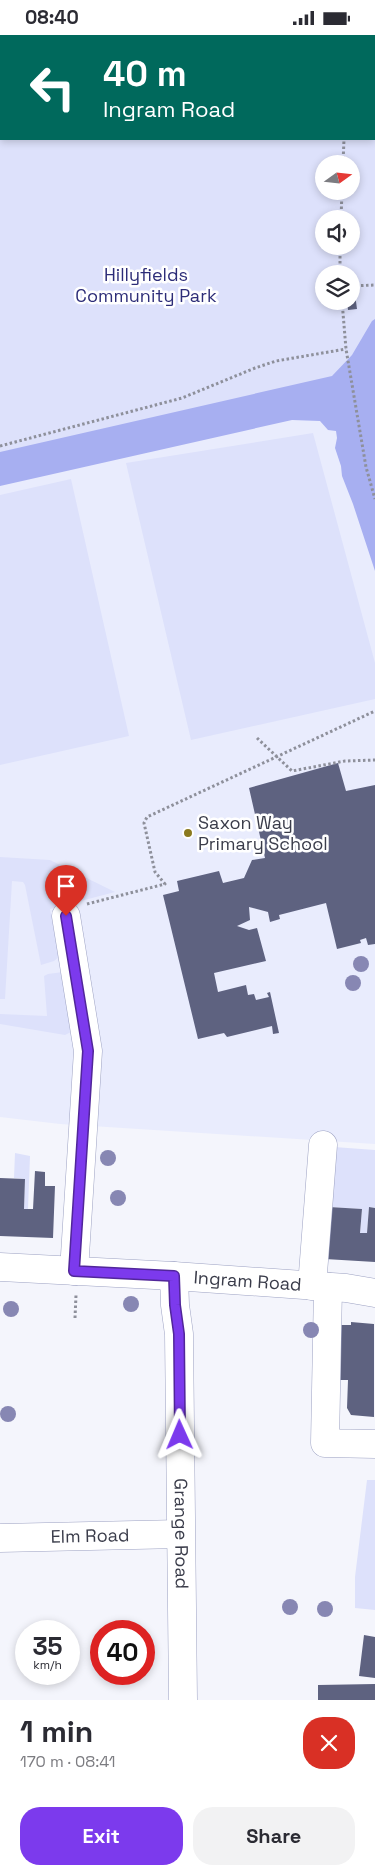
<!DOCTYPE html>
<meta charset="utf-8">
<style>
:root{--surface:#fff;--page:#f2f2f3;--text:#2b2b33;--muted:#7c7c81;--accent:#7c3aed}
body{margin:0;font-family:"Space Grotesk",sans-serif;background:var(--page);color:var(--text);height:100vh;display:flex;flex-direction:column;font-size:19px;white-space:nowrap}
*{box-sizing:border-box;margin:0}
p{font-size:16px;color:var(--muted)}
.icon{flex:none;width:28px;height:28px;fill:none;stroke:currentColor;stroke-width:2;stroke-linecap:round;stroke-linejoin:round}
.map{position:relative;height:1665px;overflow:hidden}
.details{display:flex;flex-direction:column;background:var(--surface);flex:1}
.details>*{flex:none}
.guide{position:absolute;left:0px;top:0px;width:375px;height:105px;box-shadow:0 2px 8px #0003;background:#00695c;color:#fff;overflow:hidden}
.needle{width:32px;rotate:75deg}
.fabs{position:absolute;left:315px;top:120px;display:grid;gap:10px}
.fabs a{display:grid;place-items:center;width:45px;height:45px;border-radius:50%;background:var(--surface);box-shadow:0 2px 8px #0003;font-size:25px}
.speed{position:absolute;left:15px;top:1585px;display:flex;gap:10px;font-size:25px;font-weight:700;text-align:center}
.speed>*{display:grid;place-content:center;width:65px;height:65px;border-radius:50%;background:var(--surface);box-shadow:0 2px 8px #0003;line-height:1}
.speed small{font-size:12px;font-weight:400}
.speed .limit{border:8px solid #d22;background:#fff;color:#111}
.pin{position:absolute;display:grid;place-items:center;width:42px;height:42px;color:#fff;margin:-51px -21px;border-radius:50% 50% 50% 0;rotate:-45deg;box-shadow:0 0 5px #0007}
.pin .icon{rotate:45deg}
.me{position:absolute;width:55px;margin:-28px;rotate:359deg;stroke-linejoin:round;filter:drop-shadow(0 0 4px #0008)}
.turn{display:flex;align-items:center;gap:18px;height:105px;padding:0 20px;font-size:22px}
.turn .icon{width:65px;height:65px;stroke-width:2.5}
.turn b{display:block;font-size:35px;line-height:42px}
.round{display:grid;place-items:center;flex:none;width:52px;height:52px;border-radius:20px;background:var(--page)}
.head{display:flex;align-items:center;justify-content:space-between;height:85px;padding:0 20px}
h1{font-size:30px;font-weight:600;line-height:38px}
.button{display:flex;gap:10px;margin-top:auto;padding:10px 20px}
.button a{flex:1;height:58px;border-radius:20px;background:var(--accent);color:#fff;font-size:20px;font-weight:600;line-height:58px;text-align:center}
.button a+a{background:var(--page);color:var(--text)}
.status{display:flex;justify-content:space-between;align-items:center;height:35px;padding:0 25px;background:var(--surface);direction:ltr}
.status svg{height:14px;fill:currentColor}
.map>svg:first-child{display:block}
.built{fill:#e9ecfd}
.green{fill:#dde1fb;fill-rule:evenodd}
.forest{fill:#a7aff1}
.building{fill:#5e6280}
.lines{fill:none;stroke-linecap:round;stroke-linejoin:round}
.minor-casing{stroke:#9da2c3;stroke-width:29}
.path{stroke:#8e909b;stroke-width:3;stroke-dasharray:2.5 2.5;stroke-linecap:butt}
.minor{stroke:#fff;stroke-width:28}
.tree{fill:#8787b3}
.route-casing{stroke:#51269a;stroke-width:12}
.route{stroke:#7c3aed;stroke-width:9}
.poi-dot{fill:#8b7a1f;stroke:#fff;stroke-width:2}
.labels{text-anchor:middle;stroke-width:5;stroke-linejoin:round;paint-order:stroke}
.park-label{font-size:18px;fill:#2d2d78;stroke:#fff}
.poi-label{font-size:18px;fill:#3a3c4a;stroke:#fff;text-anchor:start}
.street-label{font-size:18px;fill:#3a3c4a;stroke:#fff}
</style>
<div class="status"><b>08:40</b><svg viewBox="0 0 49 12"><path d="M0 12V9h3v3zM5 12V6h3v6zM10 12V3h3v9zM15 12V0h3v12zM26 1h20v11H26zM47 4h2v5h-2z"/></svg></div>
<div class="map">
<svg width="375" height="1665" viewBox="0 0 375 1665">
<rect width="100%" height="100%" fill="#f4f5fc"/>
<!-- built -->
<path class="built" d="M329 362 375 514V1109L60 1089 0 1082V431Z"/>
<!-- green -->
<path class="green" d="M0 0H375V514L334 375 0 431ZM1 1H374V104H1ZM324 129H351V156H324ZM324 184H351V211H324ZM324 239H351V266H324Z
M313 398 375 628V664L191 705 126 428Z
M71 444 129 701 0 730V460Z
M0 822 50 825 115 857 50 874 59 922 54 926 41 930 25 850 23 847 12 846 5 964H0Z
M63 937 73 996 65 1000 59 999 0 989V979L47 981 44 941 48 939Z
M334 1112 375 1115V1173L369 1172 367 1198H360L362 1174 329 1172Z
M15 1118 30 1121 28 1174H24L25 1144 14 1143Z
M367 1445H375V1575L355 1573V1542Z"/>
<!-- forest -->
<path class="forest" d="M375 284V536L353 469 342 441 341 431 335 413 337 403 336 396 328 395 320 386 292 385 0 451V417L332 341 352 320 372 286Z"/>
<!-- building -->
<path class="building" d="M351 259H355L357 274 348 275 347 266H351Z
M338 728 346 756 375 750V909L368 910 366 903 360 905 361 908 337 914 326 868 279 880 280 884 270 887 268 877 249 872 250 885 237 891 249 895 257 893 266 926 214 938 218 957 246 950 248 960 254 959 256 965 269 962 267 958 270 957 279 998 273 999 272 991 227 1002 224 998 198 1004 163 860 179 856 177 846 219 836 223 848 244 843 252 825 265 823 249 753Z
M35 1136 45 1137V1151H55L53 1203 0 1201V1143L25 1144 24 1174H33Z
M329 1172 362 1174 360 1198H367L369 1172 375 1173V1227L325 1224Z
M351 1287 374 1289V1382L351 1380 347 1373 348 1345H337L339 1290H351Z
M364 1600 375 1602V1643L359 1641Z
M375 1649V1665H318V1650Z"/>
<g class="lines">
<defs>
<g id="minor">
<path d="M66 881 88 1016 74 1236"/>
<path id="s1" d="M0 1232 174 1241 346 1253 375 1258"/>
<path id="s2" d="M174 1241 175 1270 179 1299 183 1665"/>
<path d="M312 1251 323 1110"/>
<path d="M328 1252 325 1408 375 1409"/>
<path id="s3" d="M0 1503 180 1499"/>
</g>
</defs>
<!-- minor casing -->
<use href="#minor" class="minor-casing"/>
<!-- path -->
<path class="path" d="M336 0 337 1
M146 1 150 0
M0 89 1 88
M343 129 344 104
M341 184 342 156
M340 211V239
M351 251 375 250
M342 266 346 314 366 432 375 464
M0 411 182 363 255 333 276 326 346 314
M257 703 292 736 345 726 375 725
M87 869 165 849 155 837 144 788 147 782 375 676
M75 1283 76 1260"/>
<!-- minor -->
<use href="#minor" class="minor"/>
</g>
<!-- trees -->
<g class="tree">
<circle cx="361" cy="929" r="8"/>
<circle cx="353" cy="948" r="8"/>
<circle cx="108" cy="1123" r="8"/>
<circle cx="118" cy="1163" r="8"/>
<circle cx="131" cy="1269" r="8"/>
<circle cx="11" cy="1274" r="8"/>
<circle cx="311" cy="1295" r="8"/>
<circle cx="8" cy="1379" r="8"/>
<circle cx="290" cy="1572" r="8"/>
<circle cx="325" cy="1574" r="8"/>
</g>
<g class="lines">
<defs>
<path id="route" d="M66 881 88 1016 74 1236 174 1241 175 1270 179 1299 180 1400"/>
</defs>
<!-- route casing -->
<use href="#route" class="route-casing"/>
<!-- route -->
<use href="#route" class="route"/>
</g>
<!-- markers -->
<circle class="poi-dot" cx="188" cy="798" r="5"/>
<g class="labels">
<!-- park labels -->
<g class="park-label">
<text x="146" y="246">Hillyfields<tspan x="146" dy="21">Community Park</tspan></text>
</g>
<!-- poi labels -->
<g class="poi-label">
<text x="198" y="794">Saxon Way<tspan x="198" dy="21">Primary School</tspan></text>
</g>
<!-- street labels -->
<g class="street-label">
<text dy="6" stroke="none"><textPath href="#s1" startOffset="248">Ingram Road</textPath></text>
<text dy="6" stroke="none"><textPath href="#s2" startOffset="258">Grange Road</textPath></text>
<text dy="6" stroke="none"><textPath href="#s3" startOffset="90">Elm Road</textPath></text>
</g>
</g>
</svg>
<div class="fabs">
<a><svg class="needle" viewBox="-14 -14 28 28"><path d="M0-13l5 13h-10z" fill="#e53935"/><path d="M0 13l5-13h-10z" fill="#7c7c81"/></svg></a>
<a><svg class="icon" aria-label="sound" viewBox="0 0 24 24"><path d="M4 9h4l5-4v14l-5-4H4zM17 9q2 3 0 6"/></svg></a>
<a><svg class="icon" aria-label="layers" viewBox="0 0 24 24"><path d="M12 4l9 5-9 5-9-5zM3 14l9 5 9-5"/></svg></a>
</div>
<div class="speed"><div>35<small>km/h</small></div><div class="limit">40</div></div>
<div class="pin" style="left:66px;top:881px;background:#d93025"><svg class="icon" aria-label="arrive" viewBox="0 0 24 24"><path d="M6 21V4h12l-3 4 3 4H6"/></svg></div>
<svg class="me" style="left:180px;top:1400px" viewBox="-20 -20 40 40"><path d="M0-17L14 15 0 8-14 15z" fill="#7c3aed" stroke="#fff" stroke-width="4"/></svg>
<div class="guide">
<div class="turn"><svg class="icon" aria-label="left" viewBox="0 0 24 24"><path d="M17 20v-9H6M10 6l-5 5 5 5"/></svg><div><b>40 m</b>Ingram Road</div></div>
</div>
</div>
<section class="details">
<div class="head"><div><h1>1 min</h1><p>170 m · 08:41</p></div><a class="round" style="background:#d93025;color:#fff"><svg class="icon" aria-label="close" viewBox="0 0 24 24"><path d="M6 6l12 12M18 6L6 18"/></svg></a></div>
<div class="button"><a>Exit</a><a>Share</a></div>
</section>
